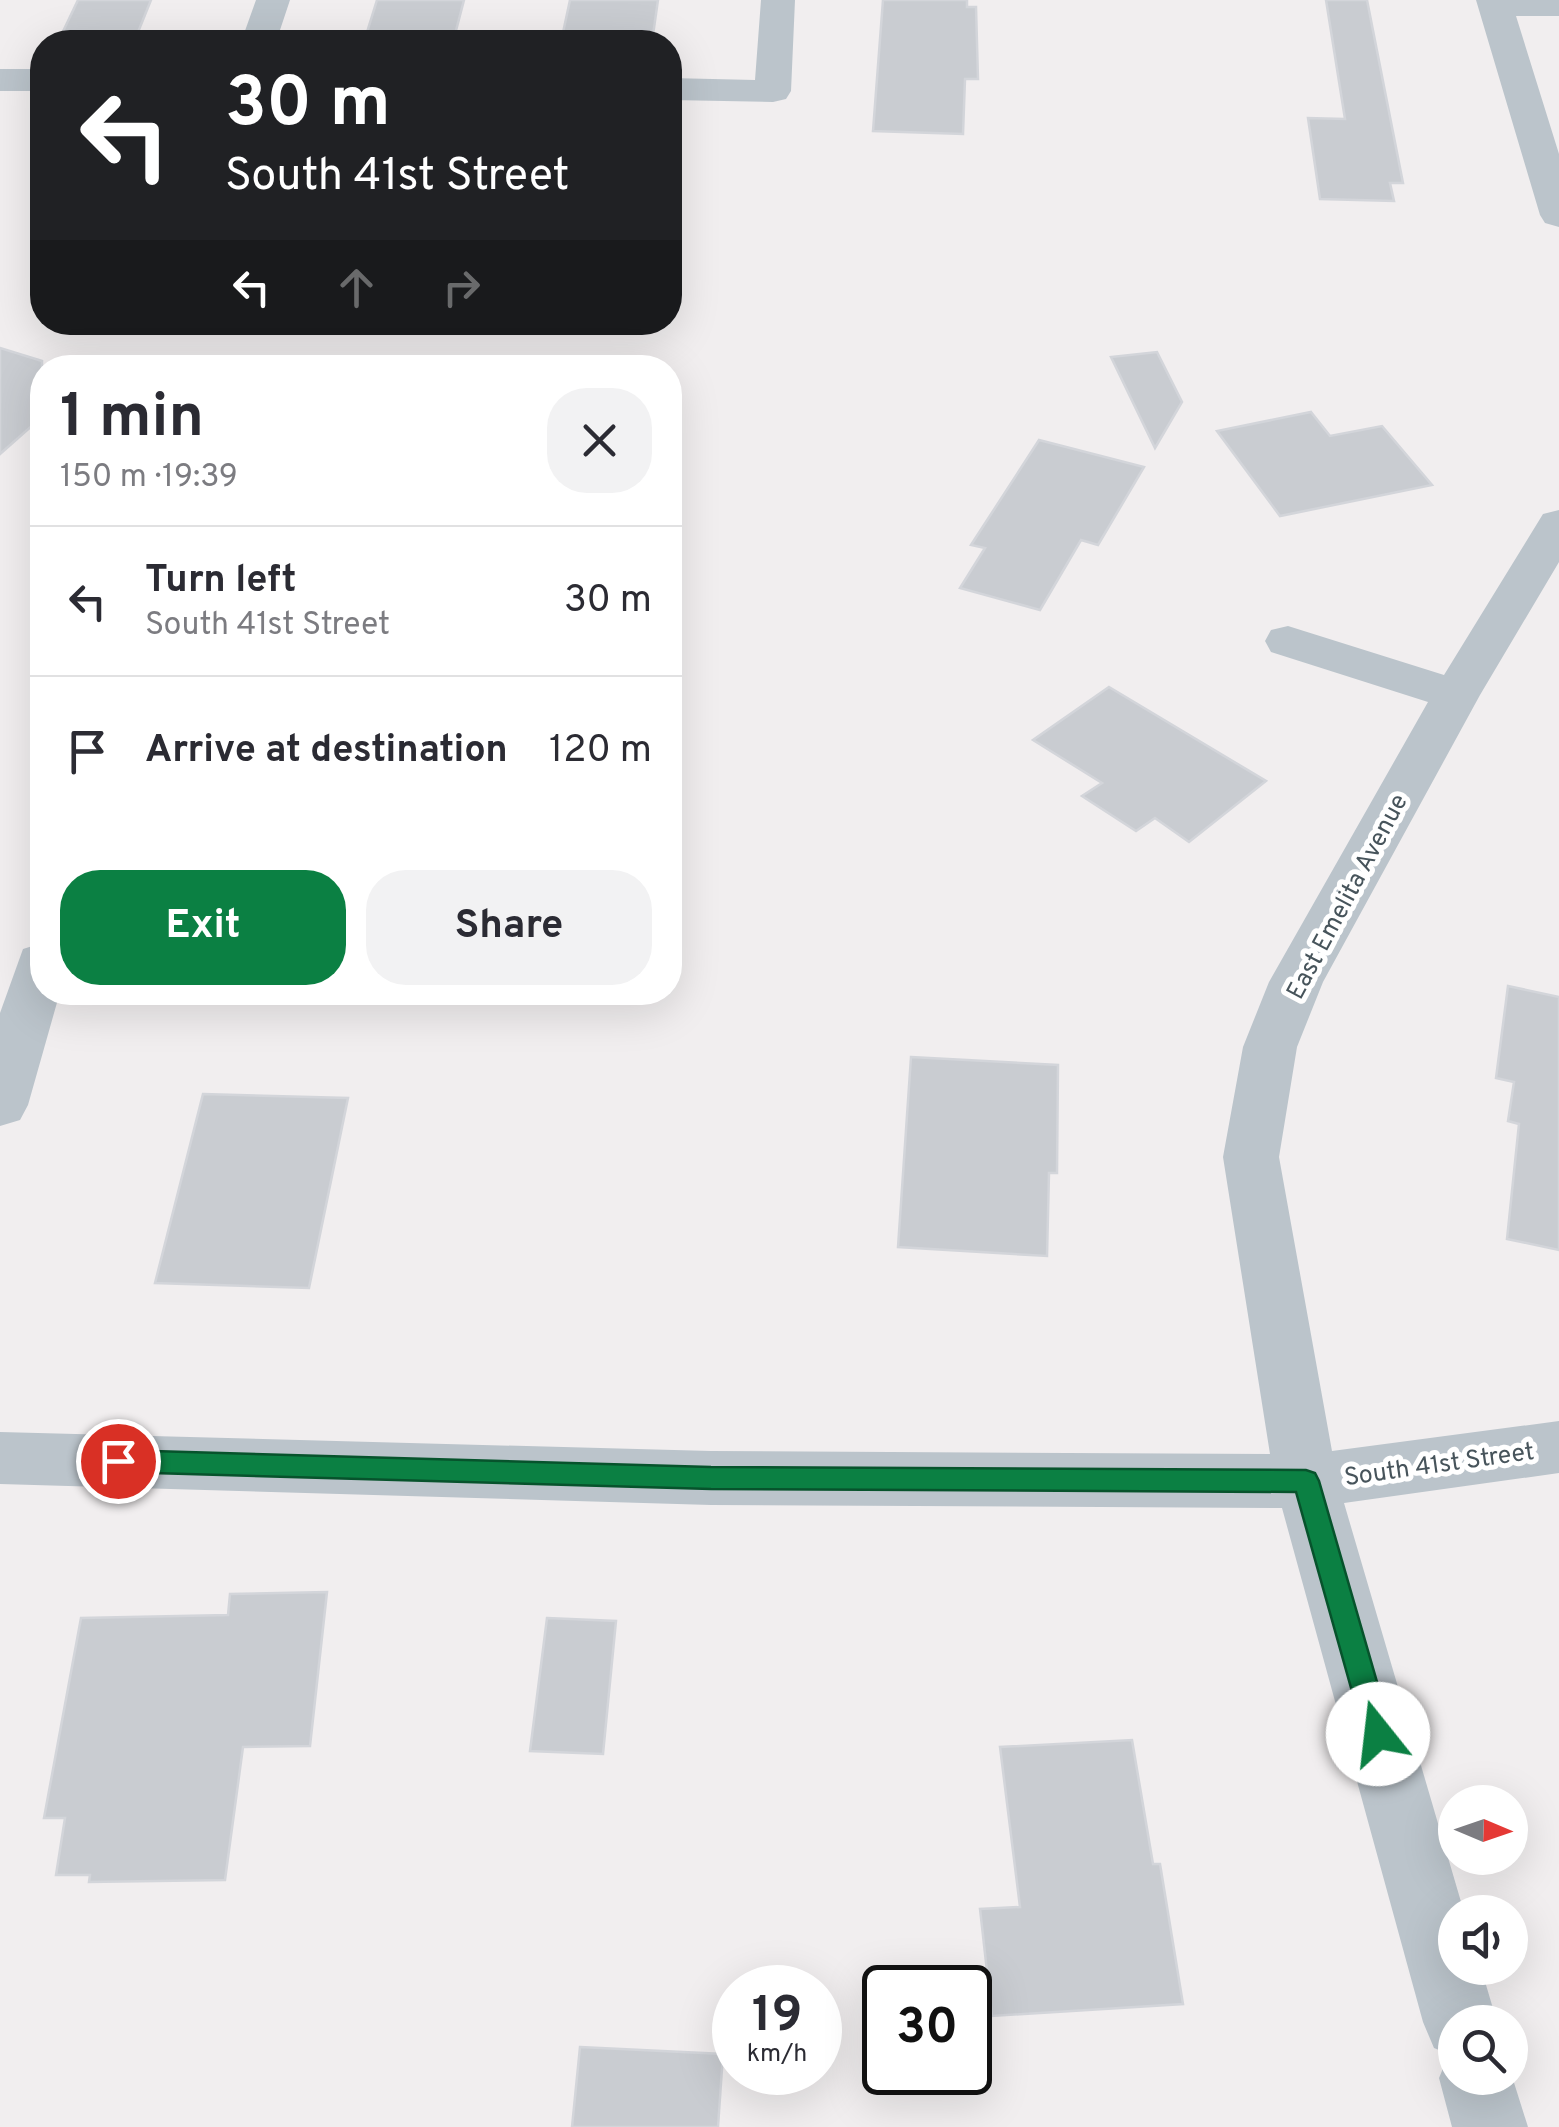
<!DOCTYPE html>
<meta charset="utf-8">
<style>
:root{--surface:#fff;--page:#f2f2f3;--text:#2b2b33;--muted:#7c7c81;--line:#e1e1e2;--accent:#0b8043}
body{margin:0;font-family:Overpass,sans-serif;background:var(--page);color:var(--text);height:100vh;display:flex;flex-direction:column;font-size:38px;white-space:nowrap}
*{box-sizing:border-box;margin:0}
p{font-size:32px;color:var(--muted)}
.icon{flex:none;width:55px;height:55px;fill:none;stroke:currentColor;stroke-width:2;stroke-linecap:round;stroke-linejoin:round}
.map{position:relative;flex:1;overflow:hidden}
.side{position:absolute;left:30px;top:355px;width:652px;height:650px;display:flex;flex-direction:column;background:var(--surface);border-radius:40px;box-shadow:0 10px 40px #0002}
.side>*{flex:none}
.guide{position:absolute;left:30px;top:30px;width:652px;height:305px;border-radius:40px;box-shadow:0 10px 40px #0002;background:#202124;color:#fff;overflow:hidden}
.needle{width:65px;rotate:92deg}
.fabs{position:absolute;left:1438px;top:1785px;display:grid;gap:20px}
.fabs a{display:grid;place-items:center;width:90px;height:90px;border-radius:50%;background:var(--surface);box-shadow:0 10px 40px #0002;font-size:50px}
.speed{position:absolute;left:712px;top:1965px;display:flex;gap:20px;font-size:50px;font-weight:700;text-align:center}
.speed>*{display:grid;place-content:center;width:130px;height:130px;border-radius:50%;background:var(--surface);box-shadow:0 10px 40px #0002;line-height:1}
.speed small{font-size:25px;font-weight:400}
.speed .limit{border:5px solid #111;border-radius:15px;background:#fff;color:#111}
.pin{position:absolute;display:grid;place-items:center;width:85px;height:85px;color:#fff;margin:-42px;border:5px solid #fff;border-radius:50%;box-shadow:0 2px 10px #0007}
.me{position:absolute;width:110px;margin:-55px;rotate:344deg;stroke-linejoin:round;filter:drop-shadow(0 0 8px #0008)}
.turn{display:flex;align-items:center;gap:35px;height:210px;padding:0 30px;font-size:45px}
.turn .icon{width:130px;height:130px;stroke-width:2.5}
.turn b{display:block;font-size:70px;line-height:85px}
.lanes{display:flex;align-items:center;height:95px;padding:0 30px;background:#0003;justify-content:center;gap:50px;direction:ltr}
.lanes .off{opacity:.35}
.round{display:grid;place-items:center;flex:none;width:105px;height:105px;border-radius:40px;background:var(--page)}
.summary{display:flex;align-items:center;justify-content:space-between;height:170px;padding:0 30px}
h1{font-size:60px;font-weight:700;line-height:75px}
.action{display:flex;gap:20px;margin-top:auto;padding:20px 30px}
.action a{flex:1;height:115px;border-radius:40px;background:var(--accent);color:#fff;font-size:40px;font-weight:700;line-height:115px;text-align:center}
.action a+a{background:var(--page);color:var(--text)}
ul{padding:0;list-style:none}
li{display:flex;align-items:center;gap:30px;height:150px;padding:0 30px;border-top:2px solid var(--line)}
li div{flex:1}
li b{display:block;font-size:38px}
li em{font-style:normal}
.map>svg:first-child{display:block}
.building{fill:#c9ccd1;stroke:#d3d5da;stroke-width:2.5}
.lines{fill:none;stroke-linecap:round;stroke-linejoin:round}
.street{fill:#bbc4cb;fill-rule:evenodd}
.route{fill:#0b8043;stroke:#07532c;stroke-width:2.5}
.labels{text-anchor:middle;stroke-width:10;stroke-linejoin:round;paint-order:stroke}
.street-label{font-size:25px;fill:#47545b;stroke:#fff}
</style>
<div class="map">
<svg width="1559" height="2127" viewBox="0 0 1559 2127">
<rect width="100%" height="100%" fill="#f1eeef"/>
<!-- building -->
<path class="building" d="M78 0H151L134 42H58Z
M377 0H464L453 42H364Z
M570 0H658L652 42H561Z
M883 0H967V7H976L978 79H965L963 134 873 131Z
M1326 0H1367L1403 183H1390L1394 201 1320 199 1308 118 1345 119Z
M0 348 42 361V417L0 454Z
M1157 352 1182 402 1155 448 1111 357Z
M1311 412 1330 436 1382 426 1432 485 1280 516 1217 431Z
M1039 440 1144 467 1098 545 1081 540 1040 610 960 588 985 548 971 545Z
M1109 687 1266 781 1189 842 1155 818 1136 831 1082 796 1102 783 1033 740Z
M1508 986 1559 997V1250L1507 1239 1519 1124 1508 1121 1514 1082 1496 1078Z
M911 1057 1058 1065 1057 1173H1049L1047 1256 898 1247Z
M203 1094 348 1098 309 1288 155 1283Z
M327 1592 310 1746 243 1747 225 1880 89 1882 90 1875H56L65 1818H44L81 1618 228 1615 230 1594Z
M547 1618 616 1621 603 1754 530 1751Z
M1132 1740 1153 1864H1160L1183 2004 992 2016 980 1909 1020 1907 1000 1747Z
M580 2047 723 2054 718 2127H572Z"/>
<g class="lines">
<!-- street -->
<path class="street" d="M256 0H290L276 42H241Z
M761 0H795L791 91 786 99 773 102 670 100V78L755 80Z
M1476 0H1559V16H1516L1559 154V227L1545 223 1540 215Z
M0 69H42V91H0Z
M1559 510V562L1480 695 1323 982 1297 1047 1279 1157 1332 1451 1559 1421V1473L1344 1503 1464 1912H1455V1968H1481L1497 2022H1455V2078H1510V2070L1528 2127H1452L1439 2078 1449 2054 1434 2048 1423 2022 1282 1508 711 1505 0 1484V1432L711 1451 1270 1454 1223 1157 1243 1047 1269 982 1428 702 1271 652 1265 641 1271 630 1288 626 1444 675 1543 514Z
M42 943V992H60L28 1105 20 1120 0 1126V1013L23 949Z"/>
</g>
<!-- route -->
<path class="route" d="M118 1450 711 1467 1306 1470 1315 1473 1319 1481 1392 1734 1388 1743 1378 1746 1368 1743 1364 1734 1296 1492 711 1489 118 1472 109 1469 106 1461 109 1454Z"/>
<g class="labels">
<!-- street labels -->
<g class="street-label">
<text transform="translate(1346 896) rotate(-62)" y="9">East Emelita Avenue</text>
<text transform="translate(1439 1463) rotate(-8)" y="9">South 41st Street</text>
</g>
</g>
</svg>
<div class="fabs">
<a><svg class="needle" viewBox="-14 -14 28 28"><path d="M0-13l5 13h-10z" fill="#e53935"/><path d="M0 13l5-13h-10z" fill="#7c7c81"/></svg></a>
<a><svg class="icon" aria-label="sound" viewBox="0 0 24 24"><path d="M4 9h4l5-4v14l-5-4H4zM17 9q2 3 0 6"/></svg></a>
<a><svg class="icon" aria-label="search" viewBox="0 0 24 24"><circle cx="10" cy="10" r="6"/><path d="M15 15l6 6"/></svg></a>
</div>
<div class="speed"><div>19<small>km/h</small></div><div class="limit">30</div></div>
<div class="pin" style="left:118px;top:1461px;background:#d93025"><svg class="icon" aria-label="arrive" viewBox="0 0 24 24"><path d="M6 21V4h12l-3 4 3 4H6"/></svg></div>
<svg class="me" style="left:1378px;top:1734px" viewBox="-20 -20 40 40"><circle r="19" fill="#fff"/><path d="M0-13L10 11 0 6-10 11z" fill="#0b8043"/></svg>
<div class="guide">
<div class="turn"><svg class="icon" aria-label="left" viewBox="0 0 24 24"><path d="M17 20v-9H6M10 6l-5 5 5 5"/></svg><div><b>30 m</b>South 41st Street</div></div>
<div class="lanes"><svg class="icon" aria-label="left" viewBox="0 0 24 24"><path d="M17 20v-9H6M10 6l-5 5 5 5"/></svg><svg class="icon off" aria-label="ahead" viewBox="0 0 24 24"><path d="M12 20V5M6 11l6-6 6 6"/></svg><svg class="icon off" aria-label="right" viewBox="0 0 24 24"><path d="M7 20v-9h11M14 6l5 5-5 5"/></svg></div>
</div>
<section class="side">
<div class="summary"><div><h1>1 min</h1><p>150 m · 19:39</p></div><a class="round"><svg class="icon" aria-label="close" viewBox="0 0 24 24"><path d="M6 6l12 12M18 6L6 18"/></svg></a></div>
<ul>
<li><svg class="icon" aria-label="left" viewBox="0 0 24 24"><path d="M17 20v-9H6M10 6l-5 5 5 5"/></svg><div><b>Turn left</b><p>South 41st Street</p></div><em>30 m</em></li>
<li><svg class="icon" aria-label="arrive" viewBox="0 0 24 24"><path d="M6 21V4h12l-3 4 3 4H6"/></svg><div><b>Arrive at destination</b></div><em>120 m</em></li>
</ul>
<div class="action"><a>Exit</a><a>Share</a></div>
</section>
</div>
